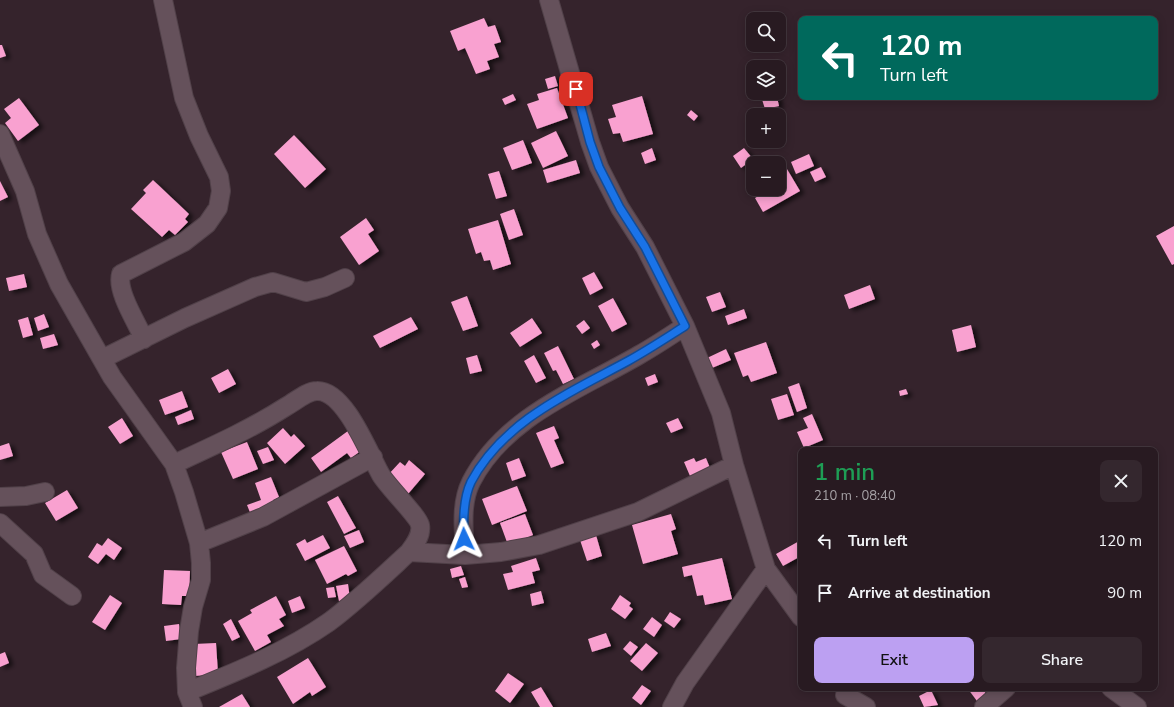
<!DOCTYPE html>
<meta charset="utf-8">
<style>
:root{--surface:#281a21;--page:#34272e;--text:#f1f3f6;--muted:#a5a1a5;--line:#44383f;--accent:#bca0f2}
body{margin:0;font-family:"Nunito Sans",sans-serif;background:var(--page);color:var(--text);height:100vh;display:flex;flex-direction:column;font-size:15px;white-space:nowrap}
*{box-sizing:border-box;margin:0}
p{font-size:13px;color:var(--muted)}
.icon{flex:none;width:22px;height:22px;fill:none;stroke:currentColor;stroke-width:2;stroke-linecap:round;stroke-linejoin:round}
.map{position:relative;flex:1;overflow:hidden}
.details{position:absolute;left:798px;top:447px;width:360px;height:244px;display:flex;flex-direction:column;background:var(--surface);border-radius:8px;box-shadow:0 2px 10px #0003,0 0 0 1px var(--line)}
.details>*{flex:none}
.guide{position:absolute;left:798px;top:16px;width:360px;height:84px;border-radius:8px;box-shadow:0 2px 10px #0003,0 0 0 1px var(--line);background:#00695c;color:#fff;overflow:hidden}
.buttons{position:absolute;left:746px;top:12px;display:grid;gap:8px}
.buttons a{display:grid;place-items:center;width:40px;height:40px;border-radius:8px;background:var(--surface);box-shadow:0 2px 10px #0003,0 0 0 1px var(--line);font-size:20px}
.pin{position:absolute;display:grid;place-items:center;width:34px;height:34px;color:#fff;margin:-17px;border-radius:8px;box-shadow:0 2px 6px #0006}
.me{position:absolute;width:44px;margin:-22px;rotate:358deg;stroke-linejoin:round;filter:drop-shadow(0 0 3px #0008)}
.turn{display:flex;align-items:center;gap:14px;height:84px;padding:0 16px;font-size:18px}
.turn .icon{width:52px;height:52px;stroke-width:2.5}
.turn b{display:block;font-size:28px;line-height:34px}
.round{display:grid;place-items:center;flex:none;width:42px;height:42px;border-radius:8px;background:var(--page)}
.summary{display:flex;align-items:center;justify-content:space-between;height:68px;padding:0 16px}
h1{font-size:24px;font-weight:600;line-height:30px;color:#1e9e55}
.button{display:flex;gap:8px;margin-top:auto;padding:8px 16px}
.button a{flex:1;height:46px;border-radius:8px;background:var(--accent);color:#111;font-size:16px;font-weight:600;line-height:46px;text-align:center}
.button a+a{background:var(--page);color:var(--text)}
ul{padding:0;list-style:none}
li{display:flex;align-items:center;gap:12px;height:52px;padding:0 16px}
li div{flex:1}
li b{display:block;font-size:15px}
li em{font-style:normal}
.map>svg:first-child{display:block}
.building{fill:#f9a1d0;filter:url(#shadow)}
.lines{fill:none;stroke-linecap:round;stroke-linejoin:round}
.minor-casing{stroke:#514149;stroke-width:20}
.minor{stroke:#65515b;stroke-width:18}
.route-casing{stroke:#114b97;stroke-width:10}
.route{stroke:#1a73e8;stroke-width:7}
</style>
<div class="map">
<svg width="1174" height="707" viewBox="0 0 1174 707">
<defs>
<filter id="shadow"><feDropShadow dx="4.5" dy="2.5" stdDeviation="2" flood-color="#0009"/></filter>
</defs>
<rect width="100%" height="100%" fill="#35232c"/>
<!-- building -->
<path class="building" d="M484 18 488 27 495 25 501 42 494 44 499 57 487 61 490 69 476 74 465 48 458 51 450 31Z
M0 45H2L6 56 0 58Z
M555 76 558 86 548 89 545 79Z
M557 88 568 118 537 129 527 104 539 100 537 94Z
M760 93H776L779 106 765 109Z
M513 94 516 100 505 105 502 99Z
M642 96 653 134 623 142 620 133 613 134 608 119 616 117 612 105Z
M19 98 39 125 18 141 5 123 11 118 4 109Z
M691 110 698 116 694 121 687 115Z
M556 131 568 156 543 168 531 143Z
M294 135 326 169 305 188 274 154Z
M523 140 532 163 512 170 503 148Z
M652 148 656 160 645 164 641 153Z
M744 148 753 159 741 168 733 156Z
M809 154 814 166 796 174 791 162Z
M576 160 580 173 547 183 543 170Z
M821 167 826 177 815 182 810 172Z
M787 169 800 191 763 212 755 198 771 189H779V173Z
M499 171 507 196 496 199 488 174Z
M153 180 189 214 185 219 188 222 175 235 169 230 162 237 131 209 146 193 143 190Z
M0 181 8 197 0 201Z
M514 209 523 235 509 240 500 214Z
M366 218 374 230 368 234 379 251 359 265 340 237Z
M498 220 511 264 493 270 490 260 484 261 481 252 476 254 468 229Z
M1174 226V264L1172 265 1156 236Z
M594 272 603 288 590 295 582 278Z
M24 274 27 287 9 291 6 278Z
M870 285 875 299 849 309 844 295Z
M720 292 726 307 712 312 706 297Z
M467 296 478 326 463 331 451 302Z
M613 298 627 324 612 332 598 306Z
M744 309 747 318 728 325 725 316Z
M44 314 49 327 38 331 34 318Z
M28 317 33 335 23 338 18 320Z
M411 317 418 329 380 348 373 336Z
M532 318 542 333 520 347 510 333Z
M584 320 590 328 582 334 576 326Z
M971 325 976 347 957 352 952 330Z
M54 334 58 345 43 349 40 338Z
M597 340 600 345 594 349 591 344Z
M766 342 777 373 751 382 748 375 743 377 734 353Z
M558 346 574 379 563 384 556 370 553 371 544 353Z
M726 349 731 360 712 368 707 358Z
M477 355 482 371 470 374 466 358Z
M534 355 546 378 536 383 524 361Z
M228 369 236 384 219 393 211 378Z
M655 374 658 382 648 386 645 378Z
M799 383 807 408 797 412 788 387Z
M906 389 908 394 900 396 899 391Z
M182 391 188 407 165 415 159 400Z
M787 394 794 415 778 420 771 399Z
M191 410 194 419 178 425 175 417Z
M812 414 823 440 804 448 797 432 808 428 803 418Z
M122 418 133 436 120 444 108 427Z
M678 418 683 428 671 433 666 423Z
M554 426 559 438 554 440 564 463 551 468 536 433Z
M283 428 291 437 294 434 305 446 285 464 267 443Z
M352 428 366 447 351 458 347 453 321 472 311 458Z
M247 442 258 469 233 479 221 452Z
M9 443 13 456 0 460V446Z
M268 447 274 460 263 464 257 451Z
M519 458 526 476 512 481 506 463Z
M694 458 696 462 706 458 710 468 690 476 684 462Z
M409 460 425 474 408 494 387 476 400 462 405 466Z
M271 477 279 497 273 500 276 505 251 515 247 505 261 500 255 483Z
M517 486 527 511 492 525 482 499Z
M67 490 78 508 56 521 45 503Z
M338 496 356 528 344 534 327 502Z
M525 514 533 535 508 545 500 523Z
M671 514 676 529 671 531 678 554 643 564 632 525Z
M359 530 364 542 350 548 344 536Z
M323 535 330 548 305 561 296 544 305 539 307 543Z
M596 535 602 556 587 561 580 540Z
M108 538 122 548 114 560 106 554 98 564 88 557 97 543 102 546Z
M801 540V556L783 566 776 554Z
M344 546 357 571 348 576 346 574 327 584 315 560Z
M536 558 540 570 532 572 535 583 508 590 503 574 513 572 511 566Z
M722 558 732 599 705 605 703 595 697 596 692 575 684 577 682 567Z
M461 566 464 575 452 578 450 569Z
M164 570 190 571 189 596H182L181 605 162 604Z
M465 577 468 587 462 588 459 579Z
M348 584 350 599 339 601 336 586Z
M334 587 336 597 328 598 326 588Z
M541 591 544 603 532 606 530 594Z
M110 595 122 603 105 630 92 622Z
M620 595 631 603 629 606 633 609 625 619 611 609Z
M276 596 286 615 279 619 284 626 267 635 271 642 255 651 238 621 252 613 250 610Z
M300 596 305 608 292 613 288 601Z
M670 612 681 619 674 628 664 621Z
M652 617 662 625 654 637 643 629Z
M231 619 240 637 232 641 223 624Z
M179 624 181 639 166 641 164 626Z
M606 633 611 646 592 652 588 639Z
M630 641 638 647 631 656 623 649Z
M216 643 218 674 195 676 194 644Z
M646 643 658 653 642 671 630 661Z
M5 652 9 663 0 667V654Z
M308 658 326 687 312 696 310 692 293 704 277 677Z
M508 673 524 684 510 703 495 691Z
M642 685 651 691 641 705 632 698Z
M541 687 553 707H540L531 692Z
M919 688H928L921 692Z
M982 688 989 698 980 705 968 689Z
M931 690 938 705 924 707 919 696Z
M242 694 250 707H219Z"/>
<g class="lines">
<defs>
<path id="minor" d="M549 0 590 142 599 167 620 208 645 247 685 326 721 413 734 465 766 569 801 617
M0 134 25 191 37 234 59 284 112 377 174 464 184 492 199 543 201 563V580L193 607 189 631 186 668 187 692 193 707
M144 339C137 323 116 291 121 274L184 242 207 224 218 208 221 191 219 177 199 136 184 98 163 0
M102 359 185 318 255 287 273 282 306 292 325 287 345 278
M174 464C213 446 251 429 287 406 296 401 307 391 317 391 345 390 369 454 381 475 388 487 418 516 420 525 422 535 415 544 409 552 383 576 357 601 329 622 286 652 236 672 187 692
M0 497 26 496 45 492
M0 523 34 554 43 575 72 596
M199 543 263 517 373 457
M409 552 465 555 501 552 539 545 638 512 734 465
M465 555C464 531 460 504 471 482 505 416 579 390 639 355 655 346 670 336 685 326
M1111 688 1137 707
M845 695 866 707
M672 707 685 683 766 569
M984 707 1006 688"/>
</defs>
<!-- minor casing -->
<use href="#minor" class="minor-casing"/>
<!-- minor -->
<use href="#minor" class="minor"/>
</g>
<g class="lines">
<defs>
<path id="route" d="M464 539C463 521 463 499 471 482 503 421 571 392 628 361 648 350 666 338 685 326L645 247 620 208 599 167 590 142 576 89"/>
</defs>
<!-- route casing -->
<use href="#route" class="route-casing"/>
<!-- route -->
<use href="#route" class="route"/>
</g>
</svg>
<div class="buttons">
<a><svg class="icon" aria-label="search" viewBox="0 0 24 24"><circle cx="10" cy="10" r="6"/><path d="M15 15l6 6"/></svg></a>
<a><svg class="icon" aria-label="layers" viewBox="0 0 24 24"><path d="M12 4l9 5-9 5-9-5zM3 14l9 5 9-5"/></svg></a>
<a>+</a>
<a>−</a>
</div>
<div class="pin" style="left:576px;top:89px;background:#d93025"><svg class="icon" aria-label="arrive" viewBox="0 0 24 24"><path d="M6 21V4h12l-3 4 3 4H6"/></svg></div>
<svg class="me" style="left:464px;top:539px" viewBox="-20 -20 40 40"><path d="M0-17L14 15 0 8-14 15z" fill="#1a73e8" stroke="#fff" stroke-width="4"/></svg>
<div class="guide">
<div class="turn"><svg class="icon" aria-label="left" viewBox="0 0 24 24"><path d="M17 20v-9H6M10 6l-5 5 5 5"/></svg><div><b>120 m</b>Turn left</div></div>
</div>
<section class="details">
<div class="summary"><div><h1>1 min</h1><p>210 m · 08:40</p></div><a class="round"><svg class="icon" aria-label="close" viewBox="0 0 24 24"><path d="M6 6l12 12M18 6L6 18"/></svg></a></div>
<ul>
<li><svg class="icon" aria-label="left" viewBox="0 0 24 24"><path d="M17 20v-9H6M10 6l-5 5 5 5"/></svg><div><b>Turn left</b></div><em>120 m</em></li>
<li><svg class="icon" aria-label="arrive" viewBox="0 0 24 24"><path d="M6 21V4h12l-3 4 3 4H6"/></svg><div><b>Arrive at destination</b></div><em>90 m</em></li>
</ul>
<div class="button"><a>Exit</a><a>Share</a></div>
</section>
</div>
